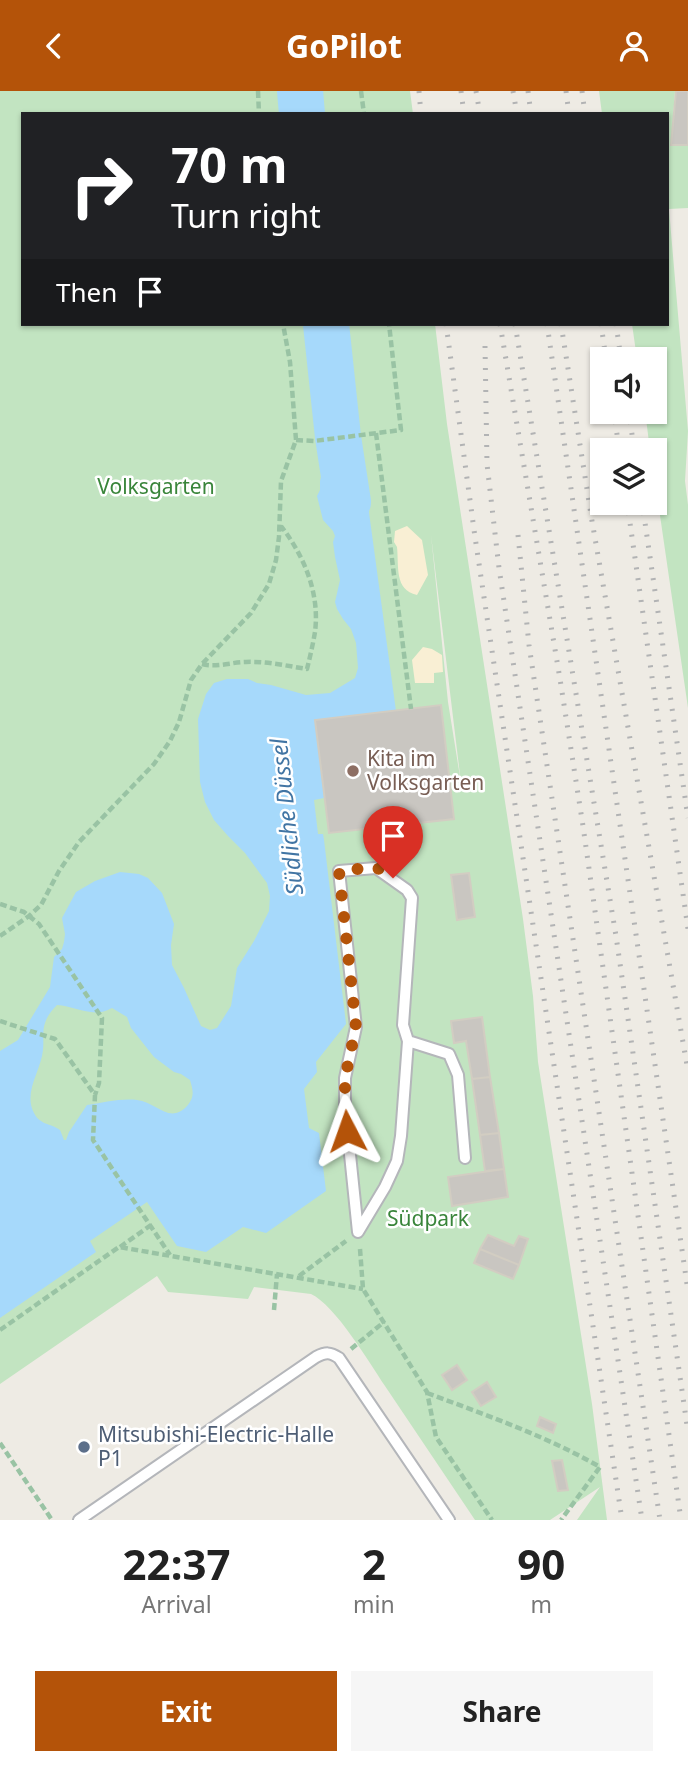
<!DOCTYPE html>
<meta charset="utf-8">
<style>
:root{--surface:#fff;--page:#f6f6f6;--text:#222;--muted:#767676;--accent:#b45309}
body{margin:0;font-family:"Noto Sans",sans-serif;background:var(--page);color:var(--text);height:100vh;display:flex;flex-direction:column;font-size:26px;white-space:nowrap}
*{box-sizing:border-box;margin:0}
p{font-size:23px;color:var(--muted)}
.icon{flex:none;width:38px;height:38px;fill:none;stroke:currentColor;stroke-width:2;stroke-linecap:round;stroke-linejoin:round}
.map{position:relative;height:1429px;overflow:hidden}
.drawer{display:flex;flex-direction:column;background:var(--surface);flex:1}
.drawer>*{flex:none}
.guide{position:absolute;left:21px;top:21px;width:648px;height:214px;border-radius:0px;box-shadow:0 2px 5px #0004;background:#202124;color:#fff;overflow:hidden}
.fabs{position:absolute;left:590px;top:256px;display:grid;gap:14px}
.fabs a{display:grid;place-items:center;width:77px;height:77px;border-radius:0px;background:var(--surface);box-shadow:0 2px 5px #0004;font-size:35px}
.pin{position:absolute;display:grid;place-items:center;width:60px;height:60px;color:#fff;margin:-72px -30px;border-radius:50% 50% 50% 0;rotate:-45deg;box-shadow:0 0 7px #0007}
.pin .icon{rotate:45deg}
.me{position:absolute;width:77px;margin:-38px;rotate:356deg;stroke-linejoin:round;filter:drop-shadow(0 0 5px #0008)}
.turn{display:flex;align-items:center;gap:24px;height:147px;padding:0 35px;font-size:32px}
.turn .icon{width:91px;height:91px;stroke-width:2.5}
.turn b{display:block;font-size:49px;line-height:60px}
.then{display:flex;align-items:center;height:66px;padding:0 35px;background:#0003;gap:14px;font-size:26px}
.eta{display:flex;justify-content:space-evenly;align-items:center;height:119px;text-align:center}
.eta b{font-size:42px;font-weight:700;line-height:49px}
.primary-button{display:flex;gap:14px;margin-top:auto;padding:14px 35px}
.primary-button a{flex:1;height:80px;border-radius:0px;background:var(--accent);color:#fff;font-size:28px;font-weight:700;line-height:80px;text-align:center}
.primary-button a+a{background:var(--page);color:var(--text)}
header{display:flex;justify-content:space-between;align-items:center;height:91px;padding:0 35px;background:var(--accent);color:#fff;font-size:32px;font-weight:700}
.map>svg:first-child{display:block}
.green{fill:#c2e4c1;fill-rule:evenodd}
.sand{fill:#f9efd4}
.water{fill:#a6d9fb;fill-rule:evenodd}
.lines{fill:none;stroke-linecap:round;stroke-linejoin:round}
.river{stroke:#a6d9fb;stroke-width:46}
.building{fill:#c9c6c1;stroke:#d2cdc2;stroke-width:2}
.lane-casing{stroke:#b4b6ba;stroke-width:14}
.path{stroke:#99c3a4;stroke-width:4.5;stroke-dasharray:7 3.5;stroke-linecap:butt}
.lane{stroke:#fff;stroke-width:10}
.rail{stroke:#b2b3b4;stroke-width:5;stroke-dasharray:2 9;stroke-linecap:butt}
.route{stroke:#b45309;stroke-width:12;stroke-dasharray:0 21.6}
.education-dot{fill:#8d6e63;stroke:#fff;stroke-width:2.5}
.service-dot{fill:#5c6f8a;stroke:#fff;stroke-width:2.5}
.labels{text-anchor:middle;stroke-width:5;stroke-linejoin:round;paint-order:stroke}
.park-label{font-size:21px;fill:#39853a;stroke:#fff}
.education-label{font-size:21px;fill:#785e54;stroke:#fff;text-anchor:start}
.service-label{font-size:21px;fill:#4e5e75;stroke:#fff;text-anchor:start}
.water-label{font-size:23px;font-style:italic;fill:#4175a4;stroke:#fff}
</style>
<header><svg class="icon" aria-label="back" viewBox="0 0 24 24"><path d="M15 5l-7 7 7 7"/></svg>GoPilot<svg class="icon" aria-label="person" viewBox="0 0 24 24"><circle cx="12" cy="8" r="4"/><path d="M4 21q1-7 8-7t8 7"/></svg></header>
<div class="map">
<svg width="688" height="1429" viewBox="0 0 688 1429">
<rect width="100%" height="100%" fill="#eeebe4"/>
<!-- green -->
<path class="green" d="M0 0H410L413 23H23V233H435L447 333 523 828 533 905 538 971 592 1313 607 1429H577L600 1396 550 1429H475C445 1384 415 1340 385 1295 369 1271 335 1214 311 1203L254 1196 248 1208 168 1201 157 1185 0 1293ZM431 444 461 692 448 611Z
M599 0H675L671 54 688 55V117L669 118 688 340 685 390 688 414V617L655 390 654 359H650L645 320H654V268H637L632 233H667V23H602Z"/>
<!-- sand -->
<path class="sand" d="M407 435 422 449 428 484 417 504C394 499 399 475 397 456L394 451 395 440Z
M423 556 432 558 442 564 443 581 434 582V592H415L412 569Z"/>
<!-- water -->
<path class="water" d="M359 348 396 620 316 629 324 707 314 709 318 743H323L324 749 346 933 316 971 317 981 304 998 309 1037 319 1042 326 1100 266 1142 243 1136 206 1161 177 1155 147 1111 90 1150 96 1161 0 1227V960L18 949 50 896 54 866 62 858 64 851 65 843 62 827 76 801 95 790 120 781 139 783 148 787 162 802 174 833 171 854 172 874 184 897 201 935 210 939 217 937 231 915 237 877 254 850 269 820 270 805 267 792 245 762 228 745 214 729 205 711 200 691 198 628 206 603 214 592 227 588H248L257 592 271 594 306 604 330 602 355 587 358 577 356 552 351 538 343 528 337 518 335 511 340 489 335 466 333 451 335 445 333 440 323 429 317 405 320 399V390L325 368 326 352ZM57 914C76 915 93 928 112 917L127 926 131 937 154 966 174 981 181 983 190 989C193 999 195 1006 187 1015 169 1034 157 1011 137 1009 121 1007 102 1012 87 1014L69 1041 66 1049H64L60 1039C50 1032 40 1034 34 1022 23 1001 41 980 43 959 44 950 42 940 45 932 47 925 52 919 57 914Z"/>
<g class="lines">
<!-- river -->
<path class="river" d="M300 0 302 23
M326 233 338 346 348 411"/>
</g>
<!-- building -->
<path class="building" d="M676 0H688V54H671Z
M441 614 454 728 329 742 315 629Z
M469 782 475 826 457 829 451 784Z
M482 926 490 986 472 988 466 950 454 952 451 930Z
M490 986 499 1042 480 1044 472 988Z
M499 1042 504 1078 485 1080 480 1044Z
M504 1078 508 1106 452 1115 448 1086Z
M488 1144 514 1155 519 1145 528 1148 519 1174 480 1158Z
M480 1158 519 1174 513 1188 474 1172Z
M457 1274 467 1289 452 1299 442 1284Z
M487 1291 496 1306 481 1315 472 1301Z
M540 1326 556 1333 553 1342 537 1335Z
M562 1369 568 1399 558 1400 552 1370Z"/>
<g class="lines">
<defs>
<path id="lane" d="M376 777 407 799 412 807 403 934 408 950 401 1045 397 1070 385 1096 358 1141 345 1015V987L356 936 339 780Z
M408 950 449 963 458 984 465 1067
M79 1429 316 1266C326 1261 330 1261 339 1267L449 1429"/>
</defs>
<!-- lane casing -->
<use href="#lane" class="lane-casing"/>
<!-- path -->
<path class="path" d="M258 0 259 23
M361 0 364 23
M376 342 411 618
M296 349 314 350 401 339 389 233
M202 573C216 577 232 571 246 571 267 570 287 575 307 578 310 566 313 553 315 541 320 502 304 465 281 435
M388 736 392 766
M0 813 24 821 39 833 102 927 99 992 95 1004
M0 845 29 825 41 814 59 780 79 751 154 673 170 650 179 631 191 589 202 573 251 522 269 493 276 469 279 446 281 390 296 349 290 271 283 233
M0 930 55 948 95 1004 93 1049 170 1164
M120 1156 151 1134
M360 1158 363 1198 427 1301 436 1346 492 1429
M299 1185 346 1150
M274 1219 277 1183
M0 1239 119 1156 363 1198
M351 1258 384 1231
M427 1302C486 1324 546 1345 600 1376L561 1429
M0 1352 52 1429"/>
<!-- lane -->
<use href="#lane" class="lane"/>
<!-- rail -->
<path class="rail" d="M419 0 421 23
M461 0 464 23
M476 0 480 23
M513 0 517 23
M528 0 531 23
M566 0 569 23
M582 0 585 23
M446 233 475 446 622 1429
M500 233 560 588 583 735 681 1429
M515 233 616 845 688 1341
M547 233 688 1200
M561 233 592 430 688 980
M601 233 606 268
M616 233 621 268
M485 255 487 373 499 477 642 1429
M614 320 619 359
M629 320 634 359
M627 411 688 838
M642 411 688 727
M518 444 529 554 660 1429"/>
</g>
<g class="lines">
<!-- route -->
<path class="route" d="M347 1040 345 1015V987L356 936 339 780 376 776 393 787"/>
</g>
<!-- markers -->
<circle class="education-dot" cx="353" cy="680" r="7"/>
<circle class="service-dot" cx="84" cy="1356" r="7"/>
<g class="labels">
<!-- park labels -->
<g class="park-label">
<text x="156" y="403">Volksgarten</text>
<text x="428" y="1135">Südpark</text>
</g>
<!-- education labels -->
<g class="education-label">
<text x="367" y="675">Kita im<tspan x="367" dy="24">Volksgarten</tspan></text>
</g>
<!-- service labels -->
<g class="service-label">
<text x="98" y="1351">Mitsubishi-Electric-Halle<tspan x="98" dy="24">P1</tspan></text>
</g>
<!-- water labels -->
<g class="water-label">
<text transform="translate(287 726) rotate(-96)" y="8">Südliche Düssel</text>
</g>
</g>
</svg>
<div class="fabs">
<a><svg class="icon" aria-label="sound" viewBox="0 0 24 24"><path d="M4 9h4l5-4v14l-5-4H4zM17 9q2 3 0 6"/></svg></a>
<a><svg class="icon" aria-label="layers" viewBox="0 0 24 24"><path d="M12 4l9 5-9 5-9-5zM3 14l9 5 9-5"/></svg></a>
</div>
<div class="pin" style="left:393px;top:787px;background:#d93025"><svg class="icon" aria-label="arrive" viewBox="0 0 24 24"><path d="M6 21V4h12l-3 4 3 4H6"/></svg></div>
<svg class="me" style="left:347px;top:1040px" viewBox="-20 -20 40 40"><path d="M0-17L14 15 0 8-14 15z" fill="#b45309" stroke="#fff" stroke-width="4"/></svg>
<div class="guide">
<div class="turn"><svg class="icon" aria-label="right" viewBox="0 0 24 24"><path d="M7 20v-9h11M14 6l5 5-5 5"/></svg><div><b>70 m</b>Turn right</div></div>
<div class="then">Then<svg class="icon" aria-label="arrive" viewBox="0 0 24 24"><path d="M6 21V4h12l-3 4 3 4H6"/></svg></div>
</div>
</div>
<section class="drawer">
<div class="eta">
<div><b>22:37</b><p>Arrival</p></div>
<div><b>2</b><p>min</p></div>
<div><b>90</b><p>m</p></div>
</div>
<div class="primary-button"><a>Exit</a><a>Share</a></div>
</section>
